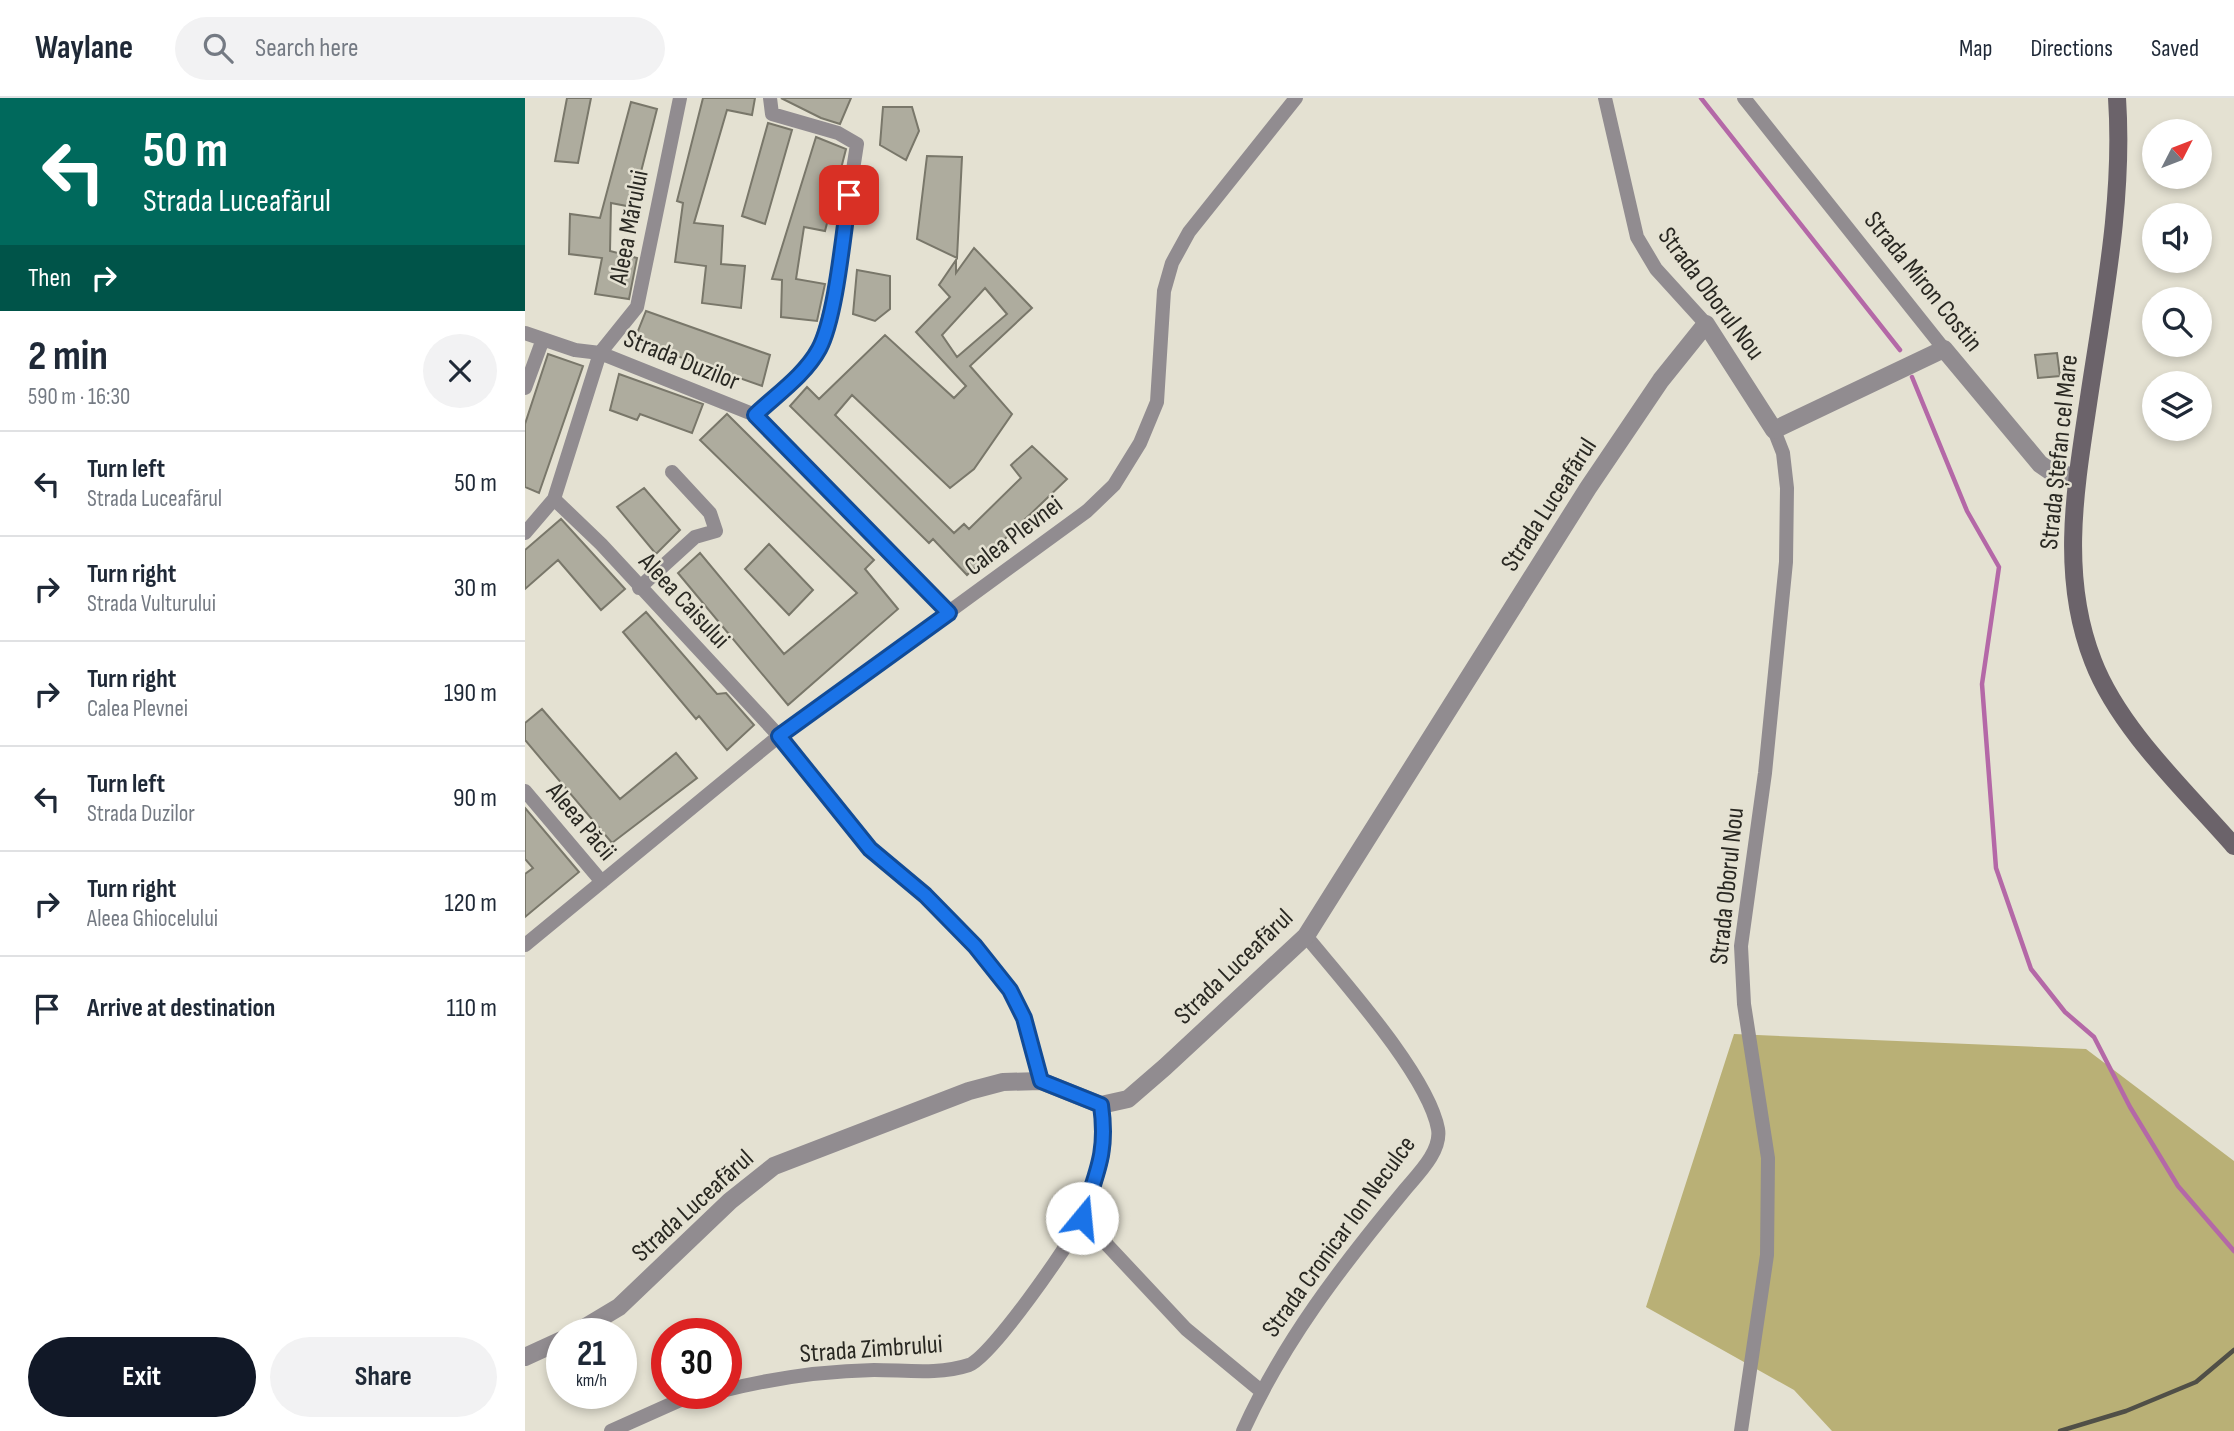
<!DOCTYPE html>
<meta charset="utf-8">
<style>
:root{--surface:#fff;--page:#f2f2f3;--text:#1f2937;--muted:#747a83;--line:#e0e1e3;--accent:#111827}
body{margin:0;font-family:"Sofia Sans Condensed",sans-serif;background:var(--page);color:var(--text);height:100vh;display:flex;flex-direction:column;font-size:26px;white-space:nowrap}
*{box-sizing:border-box;margin:0}
p{font-size:23px;color:var(--muted)}
.icon{flex:none;width:38px;height:38px;fill:none;stroke:currentColor;stroke-width:2;stroke-linecap:round;stroke-linejoin:round}
.map{position:relative;flex:1;overflow:hidden}
.details{display:flex;flex-direction:column;background:var(--surface);width:525px}
.details>*{flex:none}
.banner{background:#00695c;color:#fff;overflow:hidden}
.needle{width:46px;rotate:48deg}
.tools{position:absolute;left:1617px;top:21px;display:grid;gap:14px}
.tools a{display:grid;place-items:center;width:70px;height:70px;border-radius:50%;background:var(--surface);box-shadow:0 4px 10px #0003;font-size:35px}
.speed{position:absolute;left:21px;top:1220px;display:flex;gap:14px;font-size:35px;font-weight:700;text-align:center}
.speed>*{display:grid;place-content:center;width:91px;height:91px;border-radius:50%;background:var(--surface);box-shadow:0 4px 10px #0003;line-height:1}
.speed small{font-size:18px;font-weight:400}
.speed .limit{border:10px solid #d22;background:#fff;color:#111}
.pin{position:absolute;display:grid;place-items:center;width:60px;height:60px;color:#fff;margin:-30px;border-radius:14px;box-shadow:0 4px 10px #0006}
.me{position:absolute;width:77px;margin:-38px;rotate:17deg;stroke-linejoin:round;filter:drop-shadow(0 0 5px #0008)}
.turn{display:flex;align-items:center;gap:24px;height:147px;padding:0 28px;font-size:32px}
.turn .icon{width:91px;height:91px;stroke-width:2.5}
.turn b{display:block;font-size:49px;line-height:60px}
.then{display:flex;align-items:center;height:66px;padding:0 28px;background:#0003;gap:14px;font-size:26px}
.round{display:grid;place-items:center;flex:none;width:74px;height:74px;border-radius:37px;background:var(--page)}
.headline{display:flex;align-items:center;justify-content:space-between;height:119px;padding:0 28px}
h1{font-size:42px;font-weight:700;line-height:52px}
.button{display:flex;gap:14px;margin-top:auto;padding:14px 28px}
.button a{flex:1;height:80px;border-radius:42px;background:var(--accent);color:#fff;font-size:28px;font-weight:700;line-height:80px;text-align:center}
.button a+a{background:var(--page);color:var(--text)}
ul{padding:0;list-style:none}
li{display:flex;align-items:center;gap:21px;height:105px;padding:0 28px;border-top:2px solid var(--line)}
li div{flex:1}
li b{display:block;font-size:26px}
li em{font-style:normal}
header{display:flex;align-items:center;gap:42px;box-sizing:border-box;height:98px;padding:0 35px;background:var(--surface);border-bottom:2px solid var(--line)}
header strong{font-size:33px}
nav{display:flex;gap:38px;margin-inline-start:auto;font-size:24px}
.search{width:490px;height:63px;background:var(--page);display:flex;align-items:center;gap:18px;box-sizing:border-box;padding:0 24px;border-radius:38px;color:var(--muted);font-size:26px}
main{display:flex;flex:1;min-height:0}
.map>svg:first-child{display:block}
.green{fill:#b9b076}
.lines{fill:none;stroke-linecap:round;stroke-linejoin:round}
.stream{stroke:#b468a7;stroke-width:4.5}
.building{fill:#aeac9e;stroke:#79776a;stroke-width:2;fill-rule:evenodd}
.minor{stroke:#918c90;stroke-width:14}
.tertiary{stroke:#918c90;stroke-width:18}
.secondary{stroke:#6b636a;stroke-width:18}
.rail{stroke:#504f47;stroke-width:4.5}
.route-casing{stroke:#114b97;stroke-width:18}
.route{stroke:#1a73e8;stroke-width:12}
.labels{text-anchor:middle;stroke-width:5;stroke-linejoin:round;paint-order:stroke}
.street-label{font-size:26px;fill:#292822;stroke:#e4e1d2}
</style>
<header>
<strong>Waylane</strong>
<div class="search"><svg class="icon" aria-label="search" viewBox="0 0 24 24"><circle cx="10" cy="10" r="6"/><path d="M15 15l6 6"/></svg>Search here</div>
<nav><a>Map</a><a>Directions</a><a>Saved</a></nav>
</header>
<main>
<section class="details">
<div class="banner">
<div class="turn"><svg class="icon" aria-label="left" viewBox="0 0 24 24"><path d="M17 20v-9H6M10 6l-5 5 5 5"/></svg><div><b>50 m</b>Strada Luceafărul</div></div>
<div class="then">Then<svg class="icon" aria-label="right" viewBox="0 0 24 24"><path d="M7 20v-9h11M14 6l5 5-5 5"/></svg></div>
</div>
<div class="headline"><div><h1>2 min</h1><p>590 m · 16:30</p></div><a class="round"><svg class="icon" aria-label="close" viewBox="0 0 24 24"><path d="M6 6l12 12M18 6L6 18"/></svg></a></div>
<ul>
<li><svg class="icon" aria-label="left" viewBox="0 0 24 24"><path d="M17 20v-9H6M10 6l-5 5 5 5"/></svg><div><b>Turn left</b><p>Strada Luceafărul</p></div><em>50 m</em></li>
<li><svg class="icon" aria-label="right" viewBox="0 0 24 24"><path d="M7 20v-9h11M14 6l5 5-5 5"/></svg><div><b>Turn right</b><p>Strada Vulturului</p></div><em>30 m</em></li>
<li><svg class="icon" aria-label="right" viewBox="0 0 24 24"><path d="M7 20v-9h11M14 6l5 5-5 5"/></svg><div><b>Turn right</b><p>Calea Plevnei</p></div><em>190 m</em></li>
<li><svg class="icon" aria-label="left" viewBox="0 0 24 24"><path d="M17 20v-9H6M10 6l-5 5 5 5"/></svg><div><b>Turn left</b><p>Strada Duzilor</p></div><em>90 m</em></li>
<li><svg class="icon" aria-label="right" viewBox="0 0 24 24"><path d="M7 20v-9h11M14 6l5 5-5 5"/></svg><div><b>Turn right</b><p>Aleea Ghiocelului</p></div><em>120 m</em></li>
<li><svg class="icon" aria-label="arrive" viewBox="0 0 24 24"><path d="M6 21V4h12l-3 4 3 4H6"/></svg><div><b>Arrive at destination</b></div><em>110 m</em></li>
</ul>
<div class="button"><a>Exit</a><a>Share</a></div>
</section>
<div class="map">
<svg width="1709" height="1333" viewBox="0 0 1709 1333">
<rect width="100%" height="100%" fill="#e4e1d2"/>
<!-- green -->
<path class="green" d="M1209 936 1561 951 1709 1063V1333H1307L1269 1292 1121 1209Z"/>
<g class="lines">
<!-- stream -->
<path class="stream" d="M1176 0 1375 252
M1387 279 1442 413 1474 469 1457 586 1471 770 1506 871 1540 914 1569 939 1605 1009 1653 1088 1709 1153"/>
</g>
<!-- building -->
<path class="building" d="M42 0H66L53 65 30 63Z
M178 0H230L227 17 202 12 169 125 198 128 196 166 220 168 216 210 177 205 181 168 150 164 158 105 152 103Z
M256 0H326L315 26 296 20Z
M106 4 132 11 107 109 86 105 85 153 112 160 104 201 70 196 77 160 44 156 45 116 75 120Z
M358 9H387L394 33 381 62 355 47Z
M243 25 267 32 240 126 217 118Z
M291 39 321 51 300 133 279 129 271 181 300 186 292 223 256 219 257 182 247 181Z
M402 58 437 59 432 160 392 141Z
M449 150 507 210 445 268 487 316 449 371 425 390 327 297 310 317 429 435 439 426 444 431 496 380 486 367 507 348 542 381 442 477 408 441 404 445 265 308 282 289 294 301 360 237 429 300 441 288 391 234 425 199 414 187 431 162V175ZM460 190 482 216 432 259 417 237Z
M332 172 365 178V211L350 223 328 216Z
M121 213 245 257 237 288 109 243Z
M1532 255 1535 278 1513 280 1510 257Z
M23 256 58 268 14 395 0 389V326Z
M94 276 178 306 167 335 115 316 112 322 85 312Z
M202 316 349 462 340 471 373 511 263 607 153 475 175 455 259 556 332 495 175 342Z
M119 390 155 432 131 456 92 409Z
M36 421 100 491 76 512 33 462 0 491V452Z
M244 446 288 492 264 517 220 471Z
M121 514 192 596 201 595 229 627 202 652 174 618 171 621 98 534Z
M17 611 95 701 151 655 172 680 87 745 0 642V625Z
M0 710 54 774 0 819V776L8 770 0 761Z"/>
<g class="lines">
<!-- minor -->
<path class="minor" d="M1080 0 1112 139 1131 171 1181 226
M1219 0 1419 251
M0 235 50 252 75 255 230 317 424 515
M0 290 18 241
M230 317 281 270 295 250 308 201 332 46 313 35 247 16 245 0
M29 401 76 446 254 638 345 751 400 797 450 848 485 892 500 920 516 983
M0 435 29 401 75 255 112 209 155 0
M114 490 170 439 191 433 185 415 147 374
M0 693 77 784
M0 847 254 638 562 413 589 387 615 345 632 304 639 193 647 165 664 134 771 0
M557 1120 661 1231 736 1293
M201 1292C249 1280 299 1273 349 1272 380 1272 414 1277 444 1267 467 1258 544 1147 557 1121 563 1109 576 1068 578 1055 581 1039 578 1023 576 1007
M86 1333 153 1303 188 1295
M718 1333C758 1244 816 1169 878 1094 891 1078 917 1054 913 1031 903 977 817 882 781 838
M1216 1333 1242 1157 1243 1060 1219 906 1216 848 1240 675 1261 464 1262 390 1258 355 1249 332"/>
<!-- tertiary -->
<path class="tertiary" d="M49 1236 94 1209 205 1103 249 1068 444 993 478 984 516 983 576 1007 603 1001 640 969 781 838 1063 390 1136 282 1181 226 1249 332 1419 251 1515 366 1528 375 1552 379
M0 1259 37 1242"/>
<!-- secondary -->
<path class="secondary" d="M1592 0C1599 103 1578 204 1563 306 1550 392 1535 479 1568 563 1594 631 1661 693 1709 748"/>
<!-- rail -->
<path class="rail" d="M1535 1333 1601 1313 1671 1284 1709 1252"/>
</g>
<g class="lines">
<defs>
<path id="route" d="M324 97C318 137 311 219 294 251 280 277 251 297 230 317L424 515 254 638 345 751 400 797 450 848 485 892 499 920 516 983 576 1007C583 1056 571 1075 557 1120"/>
</defs>
<!-- route casing -->
<use href="#route" class="route-casing"/>
<!-- route -->
<use href="#route" class="route"/>
</g>
<g class="labels">
<!-- street labels -->
<g class="street-label">
<text transform="translate(103 129) rotate(-79)" y="9">Aleea Mărului</text>
<text transform="translate(1399 183) rotate(51)" y="9">Strada Miron Costin</text>
<text transform="translate(1187 195) rotate(53)" y="9">Strada Oborul Nou</text>
<text transform="translate(157 261) rotate(22)" y="9">Strada Duzilor</text>
<text transform="translate(1533 354) rotate(-84)" y="9">Strada Ștefan cel Mare</text>
<text transform="translate(1023 406) rotate(-57)" y="9">Strada Luceafărul</text>
<text transform="translate(488 437) rotate(-37)" y="9">Calea Plevnei</text>
<text transform="translate(160 502) rotate(47)" y="9">Aleea Caisului</text>
<text transform="translate(57 723) rotate(50)" y="9">Aleea Păcii</text>
<text transform="translate(1201 788) rotate(-84)" y="9">Strada Oborul Nou</text>
<text transform="translate(708 868) rotate(-44)" y="9">Strada Luceafărul</text>
<text transform="translate(167 1107) rotate(-42)" y="9">Strada Luceafărul</text>
<text transform="translate(813 1138) rotate(-54)" y="9">Strada Cronicar Ion Neculce</text>
<text transform="translate(346 1250) rotate(-4)" y="9">Strada Zimbrului</text>
</g>
</g>
</svg>
<div class="tools">
<a><svg class="needle" viewBox="-14 -14 28 28"><path d="M0-13l5 13h-10z" fill="#e53935"/><path d="M0 13l5-13h-10z" fill="#747a83"/></svg></a>
<a><svg class="icon" aria-label="sound" viewBox="0 0 24 24"><path d="M4 9h4l5-4v14l-5-4H4zM17 9q2 3 0 6"/></svg></a>
<a><svg class="icon" aria-label="search" viewBox="0 0 24 24"><circle cx="10" cy="10" r="6"/><path d="M15 15l6 6"/></svg></a>
<a><svg class="icon" aria-label="layers" viewBox="0 0 24 24"><path d="M12 4l9 5-9 5-9-5zM3 14l9 5 9-5"/></svg></a>
</div>
<div class="speed"><div>21<small>km/h</small></div><div class="limit">30</div></div>
<div class="pin" style="left:324px;top:97px;background:#d93025"><svg class="icon" aria-label="arrive" viewBox="0 0 24 24"><path d="M6 21V4h12l-3 4 3 4H6"/></svg></div>
<svg class="me" style="left:557px;top:1120px" viewBox="-20 -20 40 40"><circle r="19" fill="#fff"/><path d="M0-13L10 11 0 6-10 11z" fill="#1a73e8"/></svg>
</div>
</main>
